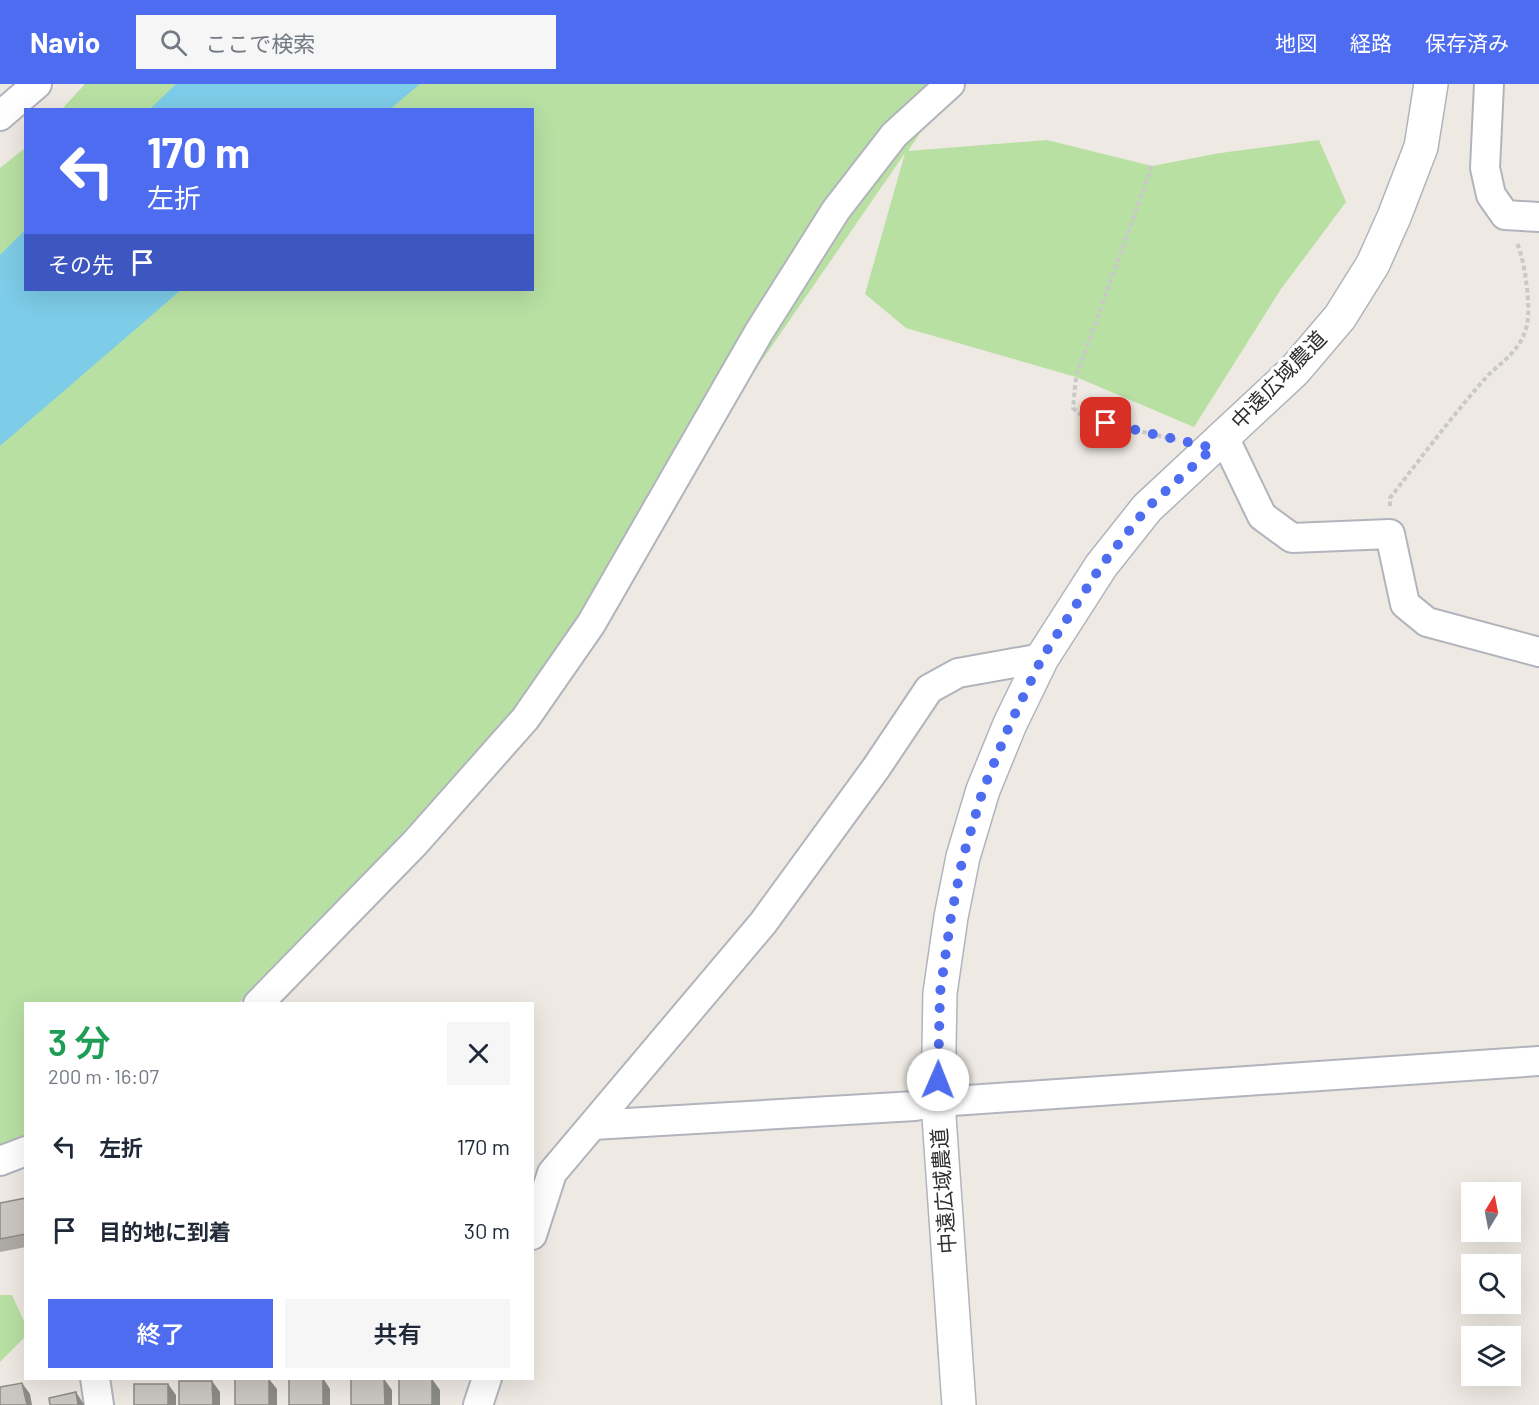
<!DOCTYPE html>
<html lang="ja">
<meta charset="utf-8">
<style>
:root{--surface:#fff;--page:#f6f6f7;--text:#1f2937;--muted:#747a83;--accent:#4e6cef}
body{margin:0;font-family:Barlow,"Noto Sans JP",sans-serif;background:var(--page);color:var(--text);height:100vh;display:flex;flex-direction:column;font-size:22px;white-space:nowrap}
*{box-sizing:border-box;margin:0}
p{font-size:20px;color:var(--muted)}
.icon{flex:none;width:33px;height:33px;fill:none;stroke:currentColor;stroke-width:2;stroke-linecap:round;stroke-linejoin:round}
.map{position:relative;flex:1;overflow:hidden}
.sheet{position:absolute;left:24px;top:918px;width:510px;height:378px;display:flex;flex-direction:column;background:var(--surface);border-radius:0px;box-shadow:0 6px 24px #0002}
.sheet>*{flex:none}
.banner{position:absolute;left:24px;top:24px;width:510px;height:183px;border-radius:0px;box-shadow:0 6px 24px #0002;background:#4e6cef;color:#fff;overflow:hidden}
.needle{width:39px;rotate:10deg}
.fabs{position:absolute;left:1461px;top:1098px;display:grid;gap:12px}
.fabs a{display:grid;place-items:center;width:60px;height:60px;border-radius:0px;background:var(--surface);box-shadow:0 6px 24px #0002;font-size:30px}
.pin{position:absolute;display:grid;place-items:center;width:51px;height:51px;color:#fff;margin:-26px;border-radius:12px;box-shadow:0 3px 9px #0006}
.me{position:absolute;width:66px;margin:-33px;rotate:1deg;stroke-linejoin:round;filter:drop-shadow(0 0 4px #0008)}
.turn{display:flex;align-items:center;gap:21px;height:126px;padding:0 24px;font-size:27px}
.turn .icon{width:78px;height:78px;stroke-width:2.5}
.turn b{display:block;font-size:42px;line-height:51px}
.then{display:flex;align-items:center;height:57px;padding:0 24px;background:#0003;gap:12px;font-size:22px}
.round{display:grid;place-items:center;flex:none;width:63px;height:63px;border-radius:0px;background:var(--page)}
.head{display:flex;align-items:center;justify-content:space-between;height:102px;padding:0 24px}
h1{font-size:36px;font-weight:600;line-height:45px;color:#1e9e55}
.action{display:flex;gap:12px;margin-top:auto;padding:12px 24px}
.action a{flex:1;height:69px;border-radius:0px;background:var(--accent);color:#fff;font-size:24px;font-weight:600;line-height:69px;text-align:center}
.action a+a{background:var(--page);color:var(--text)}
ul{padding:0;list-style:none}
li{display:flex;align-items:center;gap:18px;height:84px;padding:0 24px}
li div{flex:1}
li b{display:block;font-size:22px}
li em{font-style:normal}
header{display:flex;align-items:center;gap:36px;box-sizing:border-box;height:84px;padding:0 30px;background:var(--accent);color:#fff}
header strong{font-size:28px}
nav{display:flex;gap:33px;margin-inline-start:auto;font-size:21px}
.search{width:420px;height:54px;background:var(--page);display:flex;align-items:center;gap:15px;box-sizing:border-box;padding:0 21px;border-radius:0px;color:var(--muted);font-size:22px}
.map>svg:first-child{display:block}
.green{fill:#b8e0a3}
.water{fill:#7dcce8}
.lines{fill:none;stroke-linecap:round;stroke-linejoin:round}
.minor-casing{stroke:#b2b4bd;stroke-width:32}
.tertiary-casing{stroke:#b2b4bd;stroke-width:36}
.path{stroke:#c9c9c9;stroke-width:4;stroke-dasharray:4.5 3;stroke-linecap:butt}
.minor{stroke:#fff;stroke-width:28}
.tertiary{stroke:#fff;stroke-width:33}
.wall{fill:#aeaba5}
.shaded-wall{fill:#8d8b86}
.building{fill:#cac7c0;stroke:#8d8b86;stroke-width:1.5}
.route{stroke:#4e6cef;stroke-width:10;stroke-dasharray:0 18}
.labels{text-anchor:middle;stroke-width:6;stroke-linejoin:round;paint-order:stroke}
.street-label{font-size:21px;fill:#2e2e2e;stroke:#fff}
</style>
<header>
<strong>Navio</strong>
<div class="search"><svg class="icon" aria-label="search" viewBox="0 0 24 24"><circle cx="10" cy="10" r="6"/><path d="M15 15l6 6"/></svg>ここで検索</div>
<nav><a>地図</a><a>経路</a><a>保存済み</a></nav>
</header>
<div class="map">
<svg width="1539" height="1321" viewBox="0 0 1539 1321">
<rect width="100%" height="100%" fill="#eee9e2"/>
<!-- green -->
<path class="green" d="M85 0H953L908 67 1047 56 1152 82 1220 69 1319 56 1346 118 1281 205 1194 343 1076 293 906 244 865 210 905 69 649 440 536 619 391 783 239 919 26 920 25 1062 0 1071V84L25 64 26 206H532V26L62 25Z
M0 1211H12L25 1239V1253L0 1278Z"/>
<!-- water -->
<path class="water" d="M176 0H420L390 25H150Z
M25 146 26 206H181L0 362V171Z"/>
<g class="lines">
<defs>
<path id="minor" d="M1489 0 1485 84 1491 111 1505 131 1539 133
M0 32 37 0
M1224 353 1262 432 1292 454 1390 450 1405 520 1427 538 1539 568
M258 920 415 759 525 635 591 540 759 248 836 126 894 51 950 0
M593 1041 915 1022 938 1018 1539 977
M0 1077 26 1067
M532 1151 552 1089 763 839 876 684 929 605 958 589 1042 574
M95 1294 99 1321
M478 1321 487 1294"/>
<path id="tertiary" d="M959 1321 938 1018 940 909 951 833 963 773 983 706 1010 640 1042 574 1101 482 1147 424 1294 287 1340 233 1373 180 1394 133 1421 63 1431 0"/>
</defs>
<!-- minor casing -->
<use href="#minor" class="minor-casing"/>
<!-- tertiary casing -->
<use href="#tertiary" class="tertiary-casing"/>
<!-- path -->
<path class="path" d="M1152 82 1076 293 1073 324 1085 334 1177 356
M1390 422V414C1420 375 1450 335 1482 298 1499 278 1520 270 1527 241 1531 222 1525 177 1517 159"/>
<!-- minor -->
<use href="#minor" class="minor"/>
<!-- tertiary -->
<use href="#tertiary" class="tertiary"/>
</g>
<!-- wall -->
<path class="wall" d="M26 1114V1163L0 1168V1119Z"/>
<!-- shaded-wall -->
<path class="shaded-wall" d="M323 1294 330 1305V1321H323Z
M269 1295 277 1305V1321H269Z
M384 1295 392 1306V1321H385Z
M432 1295 440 1306V1321H432Z
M212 1297 220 1308V1321H213Z
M22 1299 30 1310 32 1321H27Z
M168 1300 176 1311V1321H168Z
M76 1308 83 1319 84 1321H78Z"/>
<!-- building -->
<path class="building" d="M26 1114V1150L0 1155V1119Z
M289 1294H323V1321H289Z
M235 1295H269V1321H235Z
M351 1295H384L385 1321H351Z
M399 1295H432V1321H399Z
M179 1297H212L213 1321H179Z
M22 1299 27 1321H0V1303Z
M134 1300H168V1321H134Z
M76 1308 78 1321H50L49 1314Z"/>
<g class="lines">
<!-- route -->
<path class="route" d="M938 996 940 909 951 833 963 773 983 706 1010 640 1042 574 1101 482 1147 424 1213 364 1106 339"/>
</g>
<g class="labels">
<!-- street labels -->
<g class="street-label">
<text transform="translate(1279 296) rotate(-46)" y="7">中遠広域農道</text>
<text transform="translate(944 1107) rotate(-94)" y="7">中遠広域農道</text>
</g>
</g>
</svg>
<div class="fabs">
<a><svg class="needle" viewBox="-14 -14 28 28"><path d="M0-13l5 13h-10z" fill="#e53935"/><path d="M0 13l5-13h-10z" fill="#747a83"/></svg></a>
<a><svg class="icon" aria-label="search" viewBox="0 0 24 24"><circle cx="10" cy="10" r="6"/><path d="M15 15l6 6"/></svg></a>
<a><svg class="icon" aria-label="layers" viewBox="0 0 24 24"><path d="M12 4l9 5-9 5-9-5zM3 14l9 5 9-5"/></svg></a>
</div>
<div class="pin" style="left:1106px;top:339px;background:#d93025"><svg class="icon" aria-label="arrive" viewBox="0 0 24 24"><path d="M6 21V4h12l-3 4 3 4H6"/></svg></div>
<svg class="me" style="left:938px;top:996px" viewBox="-20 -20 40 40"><circle r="19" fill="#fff"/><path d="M0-13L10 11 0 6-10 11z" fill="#4e6cef"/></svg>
<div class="banner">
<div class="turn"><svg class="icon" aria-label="left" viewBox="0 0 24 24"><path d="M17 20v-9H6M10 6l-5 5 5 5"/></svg><div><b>170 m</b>左折</div></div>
<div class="then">その先<svg class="icon" aria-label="arrive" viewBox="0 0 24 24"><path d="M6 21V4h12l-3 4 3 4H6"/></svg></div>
</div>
<section class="sheet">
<div class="head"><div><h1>3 分</h1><p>200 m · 16:07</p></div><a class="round"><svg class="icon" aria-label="close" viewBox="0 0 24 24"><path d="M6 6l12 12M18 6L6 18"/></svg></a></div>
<ul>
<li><svg class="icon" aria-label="left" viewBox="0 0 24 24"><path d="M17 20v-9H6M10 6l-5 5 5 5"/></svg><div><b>左折</b></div><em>170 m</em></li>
<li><svg class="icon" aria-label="arrive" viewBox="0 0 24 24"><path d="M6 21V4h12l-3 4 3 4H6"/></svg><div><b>目的地に到着</b></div><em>30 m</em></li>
</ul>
<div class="action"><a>終了</a><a>共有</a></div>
</section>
</div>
